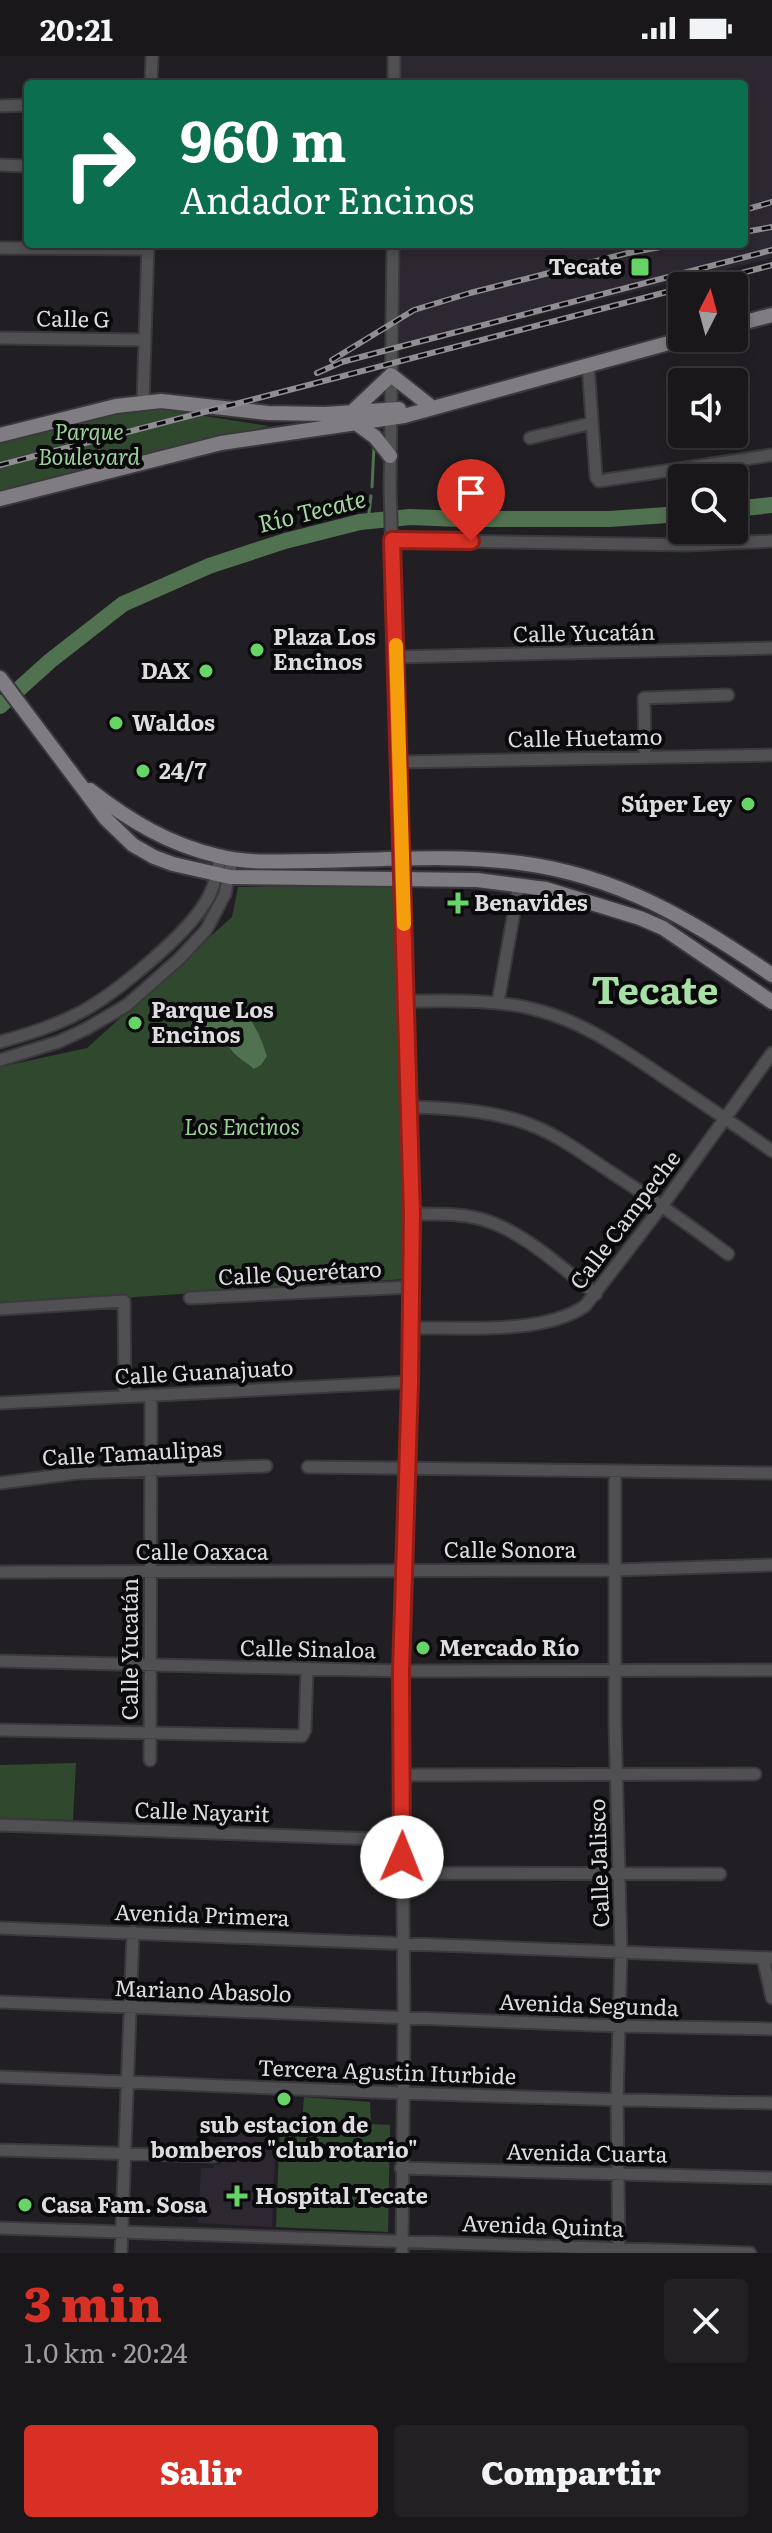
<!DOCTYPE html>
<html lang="es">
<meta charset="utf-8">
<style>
:root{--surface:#19171a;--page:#222023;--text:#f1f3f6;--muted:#9f9fa2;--line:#373639;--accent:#d93025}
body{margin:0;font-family:Literata,serif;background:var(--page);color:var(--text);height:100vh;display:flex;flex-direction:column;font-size:30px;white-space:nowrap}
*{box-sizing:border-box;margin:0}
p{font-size:26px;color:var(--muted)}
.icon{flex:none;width:44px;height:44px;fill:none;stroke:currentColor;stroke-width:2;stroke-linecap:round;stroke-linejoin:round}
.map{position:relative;height:2197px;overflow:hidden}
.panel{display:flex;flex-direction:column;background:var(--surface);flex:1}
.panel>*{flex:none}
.hud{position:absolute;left:24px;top:24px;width:724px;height:168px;border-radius:8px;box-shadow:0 4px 12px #0003,0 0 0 2px var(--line);background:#0b6e4f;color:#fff;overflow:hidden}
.needle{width:52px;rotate:6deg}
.buttons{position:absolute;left:668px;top:216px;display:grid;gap:16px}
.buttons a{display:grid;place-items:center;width:80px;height:80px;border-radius:8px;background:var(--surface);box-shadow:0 4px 12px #0003,0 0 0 2px var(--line);font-size:40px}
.pin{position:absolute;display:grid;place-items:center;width:68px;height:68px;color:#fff;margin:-82px -34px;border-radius:50% 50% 50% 0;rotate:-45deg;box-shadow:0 0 8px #0007}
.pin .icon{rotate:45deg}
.me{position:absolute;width:88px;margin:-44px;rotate:1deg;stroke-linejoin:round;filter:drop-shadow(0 0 6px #0008)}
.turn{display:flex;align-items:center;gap:28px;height:168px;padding:0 24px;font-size:36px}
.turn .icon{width:104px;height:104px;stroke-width:2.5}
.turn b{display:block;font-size:56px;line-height:68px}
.round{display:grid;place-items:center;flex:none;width:84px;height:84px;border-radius:8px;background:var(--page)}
.head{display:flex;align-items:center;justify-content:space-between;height:136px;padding:0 24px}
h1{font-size:48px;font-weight:800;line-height:60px;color:var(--accent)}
.primary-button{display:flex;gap:16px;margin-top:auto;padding:16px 24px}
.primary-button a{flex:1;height:92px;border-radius:8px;background:var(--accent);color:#fff;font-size:32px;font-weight:800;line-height:92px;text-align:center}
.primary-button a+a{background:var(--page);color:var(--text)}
.status{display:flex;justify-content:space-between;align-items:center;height:56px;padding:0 40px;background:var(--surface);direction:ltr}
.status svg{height:22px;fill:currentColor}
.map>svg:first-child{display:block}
.built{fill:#2c2730}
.green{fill:#2f482e}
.water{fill:#517250}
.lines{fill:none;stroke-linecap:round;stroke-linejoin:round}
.stream{stroke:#517250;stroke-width:3}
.river{stroke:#517250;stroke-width:16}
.minor-casing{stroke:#3b393d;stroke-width:15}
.major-casing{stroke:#3b393d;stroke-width:18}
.minor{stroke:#504f51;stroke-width:11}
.major{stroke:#807d82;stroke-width:14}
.rail-casing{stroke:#908e92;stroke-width:6}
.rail{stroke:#0a090b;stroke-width:3;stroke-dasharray:9;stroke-linecap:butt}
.route-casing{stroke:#8d1f18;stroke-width:20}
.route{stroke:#d93025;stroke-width:14}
.slow{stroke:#f59e0b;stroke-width:14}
.poi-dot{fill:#66d466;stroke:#0a090b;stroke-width:3}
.labels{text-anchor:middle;stroke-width:8;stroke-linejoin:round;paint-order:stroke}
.poi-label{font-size:22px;font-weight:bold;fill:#dedcdf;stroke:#0a090b;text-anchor:start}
.street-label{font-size:22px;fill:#dedcdf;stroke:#0a090b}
.park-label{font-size:22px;font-style:italic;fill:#9cd19a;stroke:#0a090b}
.water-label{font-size:24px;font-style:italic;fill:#a1d79f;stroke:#0a090b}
.town-label{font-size:38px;font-weight:bold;fill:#a7e0a4;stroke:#0a090b}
</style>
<div class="status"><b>20:21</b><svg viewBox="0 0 49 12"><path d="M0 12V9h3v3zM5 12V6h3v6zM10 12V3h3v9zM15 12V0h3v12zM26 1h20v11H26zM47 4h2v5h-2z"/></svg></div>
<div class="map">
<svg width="772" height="2197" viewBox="0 0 772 2197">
<rect width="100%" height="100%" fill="#211f23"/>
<!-- built -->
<path class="built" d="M400 0H772V202L400 293V188H744V28H400Z
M250 2073 276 2075 272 2171 198 2167 201 2112H213L214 2109 221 2108V2082L230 2083 231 2076 249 2077Z"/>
<!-- green -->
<path class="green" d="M153 352 269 370 0 437V387L77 366Z
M399 828 406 1223 0 1250V1011L87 992 232 861 238 831Z
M76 1707 73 1764 0 1762V1709Z
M304 2041 370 2046 371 2068 390 2069 388 2176 276 2171 280 2066H302Z"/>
<!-- water -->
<path class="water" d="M233 951C254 961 259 978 267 1000L261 1009 254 1013C248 1007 239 1003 233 996 222 982 221 980 202 977L199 972C204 958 219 954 233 951Z"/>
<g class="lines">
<!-- stream -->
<path class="stream" d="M372 431 374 390
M368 465 371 440"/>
<!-- river -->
<path class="river" d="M734 453 772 449
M0 650 50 605 123 548 209 510 285 485 360 466 410 461 460 463H609L682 458"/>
<defs>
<path id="minor" d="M151 28 152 0
M394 28V0
M0 50 28 49
M0 109 28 110
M393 188 390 433 412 1158 410 1326 401 1615 404 1963 402 2197
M0 192 148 193
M0 282 145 284
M588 308 596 421 599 425 772 399
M143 346 148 188
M530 382 592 367
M392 484 688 489 772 485
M396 601 772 592
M645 700 644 642 728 639
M400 706 772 699
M406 945C447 945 489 943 529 952 580 963 623 994 665 1022 701 1046 737 1070 772 1095
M498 946 519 828
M0 986C28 978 55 970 81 956 115 938 185 880 205 847 214 833 217 818 220 801
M0 1004 58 986 86 973 127 949 179 903 206 874 225 838 232 803
M410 1051C448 1052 484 1054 520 1065 552 1075 579 1095 606 1113 648 1140 688 1168 728 1198
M412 1158C435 1158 459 1157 481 1163 524 1175 561 1212 596 1238
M190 1242 412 1231
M0 1253 124 1245 125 1340
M411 1272C462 1271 543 1279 585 1250L662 1150 772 997
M0 1347 410 1326
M308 1411 772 1417
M615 1416V1667L621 1895 617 2044 619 2197
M0 1427 77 1417 266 1410
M0 1516 616 1514 772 1509
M0 1605 401 1615 772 1614
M0 1674 302 1680 305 1674 307 1613
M150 1704 151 1339
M402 1719 755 1718
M0 1769 403 1784
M401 1817 720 1818
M0 1872 772 1902
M763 1902 772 1942
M0 1946 620 1970 772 1973
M0 2021C257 2031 515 2043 772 2047
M0 2094 214 2100
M401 2112 772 2122
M0 2172 750 2197
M121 2197 133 1876"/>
<path id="major" d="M734 269 772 259
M351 357 391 319 429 349
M356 367 375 381 390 400
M0 379 116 350 161 345 268 357 325 358 399 353
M0 443 221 387 404 360 687 282
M0 622 106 763 133 789 154 801 173 808 230 821 477 824 546 833 640 862 663 872 772 946
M90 734C130 765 168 788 218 800 248 808 283 805 314 805 383 804 453 798 520 807 619 820 692 864 772 919"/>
</defs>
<!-- minor casing -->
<use href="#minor" class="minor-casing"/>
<!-- major casing -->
<use href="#major" class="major-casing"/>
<!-- minor -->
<use href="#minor" class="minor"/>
<!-- major -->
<use href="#major" class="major"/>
<defs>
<path id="rail" d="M744 154 772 146
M744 176 772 171
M692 230 772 209
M332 304 414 254 470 237 628 197 677 188
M317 317 342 306 391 293 772 194
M0 409 682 232"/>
</defs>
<!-- rail casing -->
<use href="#rail" class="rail-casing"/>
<!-- rail -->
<use href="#rail" class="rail"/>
</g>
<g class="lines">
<defs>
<path id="route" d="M402 1801 401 1615 410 1326 412 1158 392 484 471 485"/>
</defs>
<!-- route casing -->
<use href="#route" class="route-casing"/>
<!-- route -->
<use href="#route" class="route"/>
<!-- slow -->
<path class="slow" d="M396 589 404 868"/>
</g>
<!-- markers -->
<g class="poi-dot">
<rect x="630" y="201" width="20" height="20" rx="4"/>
<circle cx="257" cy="594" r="8"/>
<circle cx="206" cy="615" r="8"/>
<circle cx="116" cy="667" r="8"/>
<circle cx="143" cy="715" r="8"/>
<circle cx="748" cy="748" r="8"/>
<path d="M454 835h8v8h8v8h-8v8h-8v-8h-8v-8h8z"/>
<circle cx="135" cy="967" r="8"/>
<circle cx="423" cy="1592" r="8"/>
<circle cx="284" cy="2043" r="8"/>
<path d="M233 2128h8v8h8v8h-8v8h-8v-8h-8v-8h8z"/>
<circle cx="25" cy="2149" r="8"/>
</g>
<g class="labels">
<!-- poi labels -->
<g class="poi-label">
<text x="622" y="219" text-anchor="end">Tecate</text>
<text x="273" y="589">Plaza Los<tspan x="273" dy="25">Encinos</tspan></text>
<text x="190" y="623" text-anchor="end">DAX</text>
<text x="132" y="675">Waldos</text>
<text x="159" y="723">24/7</text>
<text x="732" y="756" text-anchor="end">Súper Ley</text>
<text x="474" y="855">Benavides</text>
<text x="151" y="962">Parque Los<tspan x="151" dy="25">Encinos</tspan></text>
<text x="439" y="1600">Mercado Río</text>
<text x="284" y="2077" text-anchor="middle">sub estacion de<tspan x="284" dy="25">bomberos "club rotario"</tspan></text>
<text x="255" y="2148">Hospital Tecate</text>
<text x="41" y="2157">Casa Fam. Sosa</text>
</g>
<!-- street labels -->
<g class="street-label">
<text transform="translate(73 263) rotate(1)" y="8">Calle G</text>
<text transform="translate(584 577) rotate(-1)" y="8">Calle Yucatán</text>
<text transform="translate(585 682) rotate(-1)" y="8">Calle Huetamo</text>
<text transform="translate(625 1164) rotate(-53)" y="8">Calle Campeche</text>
<text transform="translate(300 1217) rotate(-3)" y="8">Calle Querétaro</text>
<text transform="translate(204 1316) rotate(-3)" y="8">Calle Guanajuato</text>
<text transform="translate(132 1397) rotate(-3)" y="8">Calle Tamaulipas</text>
<text x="510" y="1502">Calle Sonora</text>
<text x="202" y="1504">Calle Oaxaca</text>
<text transform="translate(130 1593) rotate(-90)" y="8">Calle Yucatán</text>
<text transform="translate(308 1593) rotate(1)" y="8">Calle Sinaloa</text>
<text transform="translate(202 1756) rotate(2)" y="8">Calle Nayarit</text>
<text transform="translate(599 1807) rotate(-92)" y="8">Calle Jalisco</text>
<text transform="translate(202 1859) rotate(2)" y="8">Avenida Primera</text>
<text transform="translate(203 1935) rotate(2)" y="8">Mariano Abasolo</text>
<text transform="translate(589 1949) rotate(2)" y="8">Avenida Segunda</text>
<text transform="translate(387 2016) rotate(2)" y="8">Tercera Agustin Iturbide</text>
<text transform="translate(587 2097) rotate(1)" y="8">Avenida Cuarta</text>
<text transform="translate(543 2170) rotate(2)" y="8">Avenida Quinta</text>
</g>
<!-- park labels -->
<g class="park-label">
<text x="89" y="384">Parque<tspan x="89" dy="25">Boulevard</tspan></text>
<text x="242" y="1079">Los Encinos</text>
</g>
<!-- water labels -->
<g class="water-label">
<text transform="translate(312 456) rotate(-14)" y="8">Río Tecate</text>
</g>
<!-- town labels -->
<g class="town-label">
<text x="655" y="948">Tecate</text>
</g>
</g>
</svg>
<div class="buttons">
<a><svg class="needle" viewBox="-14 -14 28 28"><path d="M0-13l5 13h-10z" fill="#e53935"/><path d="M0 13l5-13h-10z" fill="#9f9fa2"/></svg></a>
<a><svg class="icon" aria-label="sound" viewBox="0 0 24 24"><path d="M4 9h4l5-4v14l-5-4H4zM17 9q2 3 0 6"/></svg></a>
<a><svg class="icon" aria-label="search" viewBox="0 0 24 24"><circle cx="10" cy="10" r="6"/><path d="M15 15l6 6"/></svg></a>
</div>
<div class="pin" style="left:471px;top:485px;background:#d93025"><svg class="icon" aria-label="arrive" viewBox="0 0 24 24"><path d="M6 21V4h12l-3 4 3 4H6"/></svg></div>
<svg class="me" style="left:402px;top:1801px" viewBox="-20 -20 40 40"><circle r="19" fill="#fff"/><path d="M0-13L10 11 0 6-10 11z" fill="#d93025"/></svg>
<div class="hud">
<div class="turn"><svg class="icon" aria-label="right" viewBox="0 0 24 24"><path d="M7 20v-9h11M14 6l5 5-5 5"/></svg><div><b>960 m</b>Andador Encinos</div></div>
</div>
</div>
<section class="panel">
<div class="head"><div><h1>3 min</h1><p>1.0 km · 20:24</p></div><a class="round"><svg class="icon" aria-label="close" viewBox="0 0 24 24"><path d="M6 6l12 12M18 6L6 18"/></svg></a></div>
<div class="primary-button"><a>Salir</a><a>Compartir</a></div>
</section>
